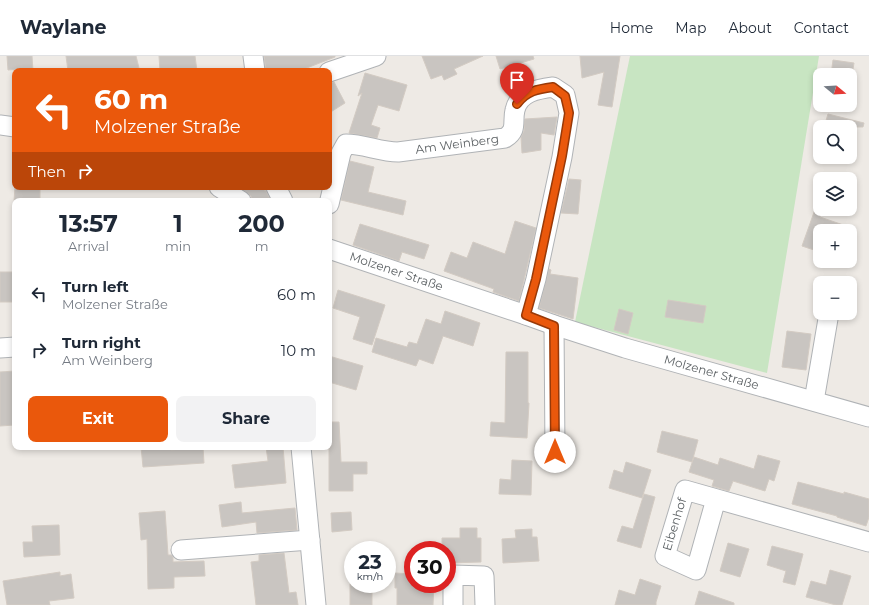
<!DOCTYPE html>
<meta charset="utf-8">
<style>
:root{--surface:#fff;--page:#f2f2f3;--text:#1f2937;--muted:#747a83;--line:#e0e1e3;--accent:#ea580c}
body{margin:0;font-family:Montserrat,sans-serif;background:var(--page);color:var(--text);height:100vh;display:flex;flex-direction:column;font-size:15px;white-space:nowrap}
*{box-sizing:border-box;margin:0}
p{font-size:13px;color:var(--muted)}
.icon{flex:none;width:22px;height:22px;fill:none;stroke:currentColor;stroke-width:2;stroke-linecap:round;stroke-linejoin:round}
.map{position:relative;flex:1;overflow:hidden}
.drawer{position:absolute;left:12px;top:142px;width:320px;height:252px;display:flex;flex-direction:column;background:var(--surface);border-radius:8px;box-shadow:0 2px 6px #0003}
.drawer>*{flex:none}
.top-card{position:absolute;left:12px;top:12px;width:320px;height:122px;border-radius:8px;box-shadow:0 2px 6px #0003;background:#ea580c;color:#fff;overflow:hidden}
.needle{width:26px;rotate:108deg}
.tools{position:absolute;left:813px;top:12px;display:grid;gap:8px}
.tools a{display:grid;place-items:center;width:44px;height:44px;border-radius:8px;background:var(--surface);box-shadow:0 2px 6px #0003;font-size:20px}
.speed{position:absolute;left:344px;top:485px;display:flex;gap:8px;font-size:20px;font-weight:700;text-align:center}
.speed>*{display:grid;place-content:center;width:52px;height:52px;border-radius:50%;background:var(--surface);box-shadow:0 2px 6px #0003;line-height:1}
.speed small{font-size:10px;font-weight:400}
.speed .limit{border:6px solid #d22;background:#fff;color:#111}
.pin{position:absolute;display:grid;place-items:center;width:34px;height:34px;color:#fff;margin:-41px -17px;border-radius:50% 50% 50% 0;rotate:-45deg;box-shadow:0 0 4px #0007}
.pin .icon{rotate:45deg}
.me{position:absolute;width:44px;margin:-22px;rotate:0deg;stroke-linejoin:round;filter:drop-shadow(0 0 3px #0008)}
.turn{display:flex;align-items:center;gap:14px;height:84px;padding:0 16px;font-size:18px}
.turn .icon{width:52px;height:52px;stroke-width:2.5}
.turn b{display:block;font-size:28px;line-height:34px}
.then{display:flex;align-items:center;height:38px;padding:0 16px;background:#0003;gap:8px;font-size:15px}
.eta{display:flex;justify-content:space-evenly;align-items:center;height:68px;text-align:center}
.eta b{font-size:24px;font-weight:700;line-height:28px}
.action{display:flex;gap:8px;margin-top:auto;padding:8px 16px}
.action a{flex:1;height:46px;border-radius:8px;background:var(--accent);color:#fff;font-size:16px;font-weight:700;line-height:46px;text-align:center}
.action a+a{background:var(--page);color:var(--text)}
ul{padding:0;list-style:none}
li{display:flex;align-items:center;gap:12px;height:56px;padding:0 16px}
li div{flex:1}
li b{display:block;font-size:15px}
li em{font-style:normal}
header{display:flex;align-items:center;gap:24px;box-sizing:border-box;height:56px;padding:0 20px;background:var(--surface);border-bottom:1px solid var(--line)}
header strong{font-size:19px}
nav{display:flex;gap:22px;margin-inline-start:auto;font-size:14px}
.map>svg:first-child{display:block}
.green{fill:#c8e5c2}
.building{fill:#c9c5c1;stroke:#d3cbc3}
.lines{fill:none;stroke-linecap:round;stroke-linejoin:round}
.minor-casing{stroke:#b0b3b6;stroke-width:21}
.minor{stroke:#fff;stroke-width:19}
.route-casing{stroke:#983908;stroke-width:10}
.route{stroke:#ea580c;stroke-width:7}
.labels{text-anchor:middle;stroke-width:3.5;stroke-linejoin:round;paint-order:stroke}
.street-label{font-size:12px;fill:#5c6164;stroke:#fff}
</style>
<header>
<strong>Waylane</strong>
<nav><a>Home</a><a>Map</a><a>About</a><a>Contact</a></nav>
</header>
<div class="map">
<svg width="869" height="549" viewBox="0 0 869 549">
<rect width="100%" height="100%" fill="#eeeae5"/>
<!-- green -->
<path class="green" d="M630 0H819L767 317 575 266Z"/>
<!-- building -->
<path class="building" d="M7 0H32L33 15H19V13L8 14Z
M66 0H136L139 12 125 15H68Z
M159 0H195L197 15H160Z
M264 0H335V1L299 15H266Z
M422 0H483L454 13 457 18 444 24 442 19 431 23Z
M496 0H533L534 3 500 13Z
M580 0H620L612 51 598 49 604 16 582 22Z
M833 4 854 7 852 19H831Z
M365 17 407 29 399 55 378 49 371 69 380 72 377 82 349 77 362 37 358 40Z
M334 26 345 47 329 57V27Z
M828 58 864 67 863 71H824Z
M557 61 554 79 541 77V94L522 97 521 81 524 75 525 63Z
M350 105 374 111 368 136 406 145 403 159 341 144Z
M569 123 581 124 578 158 561 157Z
M15 131H40V145H14Z
M239 131H259L266 135 271 145H252L251 140Z
M818 145H820V161L855 173V175H820V196L802 190Z
M515 165 536 172 525 220 519 245 493 236 494 233 444 215 451 196 467 202 473 186 505 198Z
M360 168 429 189 424 203 402 196 399 205 353 189Z
M549 213 551 214 550 218 578 222 573 263 539 252Z
M0 216H13V246H0Z
M338 234 385 249 372 289 353 283 360 261 333 252Z
M668 244 706 250 703 267 665 261Z
M619 253 633 257 628 278 614 274Z
M445 255 480 267 473 290 443 280 433 308 419 303 416 310 372 296 376 282 407 291 409 286 417 288 426 263 441 268Z
M787 275 811 278 806 314 782 311Z
M506 296H528V347H529L527 382 490 380 491 366 505 367Z
M329 300 363 310 356 334 329 326Z
M15 315V369L0 370V316Z
M329 366H339L341 406H367V418H353V435H329Z
M662 375 698 384 692 406 657 396Z
M141 391H170L171 394 203 391 204 407 143 411Z
M266 391H283L286 427 235 432 232 409 268 405Z
M758 399 780 405 774 425 769 423 765 435 733 425 729 435 712 430 714 424 689 416 694 401 718 409 720 402 754 413Z
M512 404 532 405 531 439 499 438 500 423 511 424Z
M626 406 651 414 642 442 609 432 614 414 623 417Z
M798 426 844 438V436L869 443V461L866 470 837 461V460L792 448Z
M644 438 655 441 641 492 617 485 622 470 633 473Z
M241 446 242 457 295 452 297 474 257 477 256 466 222 471 219 449Z
M165 455 168 499H171L173 501V506L204 505 205 520 174 521V532L148 533 147 483 141 484 139 457Z
M351 456 352 474 332 476 331 457Z
M59 469 60 499 24 501 23 486H33L32 470Z
M460 472H477V482H481V506L447 507V494H442V482H460Z
M532 473V481H537L539 505 503 507 502 483 516 482 515 474Z
M728 487 749 493 740 521 720 515Z
M772 490 803 498 795 529 783 526 786 515 767 509Z
M284 497 289 537 296 536 298 549H256L251 506 259 505V499Z
M830 514 851 520 842 549H836L806 541 811 525 826 529Z
M60 516V520L71 518 74 542 49 545 50 549H7L3 525Z
M395 517 413 518V528H434L433 549H397V532H395Z
M640 523 661 530 656 546V549H615L619 534 635 539Z
M350 528H372V549H350Z
M699 535 734 547V549H695Z"/>
<g class="lines">
<defs>
<g id="minor">
<path d="M253 0 255 15"/>
<path d="M329 16 376 0"/>
<path d="M0 69 15 71"/>
<path d="M219 131 241 145"/>
<path d="M276 131 283 145"/>
<path id="s1" d="M329 148 341 97 346 88C364 88 380 96 398 96L505 82C518 74 512 66 515 54 519 36 538 33 553 31L565 39 569 57 562 101 536 223 526 259"/>
<path id="s2" d="M329 193 526 259 554 269 625 292 869 361"/>
<path d="M554 269 555 397"/>
<path d="M0 292 15 291"/>
<path d="M814 345 829 257"/>
<path d="M301 391 316 549"/>
<path id="s3" d="M716 443 696 514 665 500 685 434 869 486"/>
<path d="M181 494 310 484"/>
<path d="M453 549V519L484 520 485 549"/>
</g>
</defs>
<!-- minor casing -->
<use href="#minor" class="minor-casing"/>
<!-- minor -->
<use href="#minor" class="minor"/>
</g>
<g class="lines">
<defs>
<path id="route" d="M517 48C526 35 538 33 553 31L565 40 569 57 562 100 536 223 526 259 554 270 555 396"/>
</defs>
<!-- route casing -->
<use href="#route" class="route-casing"/>
<!-- route -->
<use href="#route" class="route"/>
</g>
<g class="labels">
<!-- street labels -->
<g class="street-label">
<text dy="4" stroke="none"><textPath href="#s1" startOffset="175">Am Weinberg</textPath></text>
<text dy="4" stroke="none"><textPath href="#s2" startOffset="71">Molzener Straße</textPath></text>
<text dy="4" stroke="none"><textPath href="#s2" startOffset="402">Molzener Straße</textPath></text>
<text dy="4" stroke="none"><textPath href="#s3" startOffset="141">Eibenhof</textPath></text>
</g>
</g>
</svg>
<div class="tools">
<a><svg class="needle" viewBox="-14 -14 28 28"><path d="M0-13l5 13h-10z" fill="#e53935"/><path d="M0 13l5-13h-10z" fill="#747a83"/></svg></a>
<a><svg class="icon" aria-label="search" viewBox="0 0 24 24"><circle cx="10" cy="10" r="6"/><path d="M15 15l6 6"/></svg></a>
<a><svg class="icon" aria-label="layers" viewBox="0 0 24 24"><path d="M12 4l9 5-9 5-9-5zM3 14l9 5 9-5"/></svg></a>
<a>+</a>
<a>−</a>
</div>
<div class="speed"><div>23<small>km/h</small></div><div class="limit">30</div></div>
<div class="pin" style="left:517px;top:48px;background:#d93025"><svg class="icon" aria-label="arrive" viewBox="0 0 24 24"><path d="M6 21V4h12l-3 4 3 4H6"/></svg></div>
<svg class="me" style="left:555px;top:396px" viewBox="-20 -20 40 40"><circle r="19" fill="#fff"/><path d="M0-13L10 11 0 6-10 11z" fill="#ea580c"/></svg>
<div class="top-card">
<div class="turn"><svg class="icon" aria-label="left" viewBox="0 0 24 24"><path d="M17 20v-9H6M10 6l-5 5 5 5"/></svg><div><b>60 m</b>Molzener Straße</div></div>
<div class="then">Then<svg class="icon" aria-label="right" viewBox="0 0 24 24"><path d="M7 20v-9h11M14 6l5 5-5 5"/></svg></div>
</div>
<section class="drawer">
<div class="eta">
<div><b>13:57</b><p>Arrival</p></div>
<div><b>1</b><p>min</p></div>
<div><b>200</b><p>m</p></div>
</div>
<ul>
<li><svg class="icon" aria-label="left" viewBox="0 0 24 24"><path d="M17 20v-9H6M10 6l-5 5 5 5"/></svg><div><b>Turn left</b><p>Molzener Straße</p></div><em>60 m</em></li>
<li><svg class="icon" aria-label="right" viewBox="0 0 24 24"><path d="M7 20v-9h11M14 6l5 5-5 5"/></svg><div><b>Turn right</b><p>Am Weinberg</p></div><em>10 m</em></li>
</ul>
<div class="action"><a>Exit</a><a>Share</a></div>
</section>
</div>
